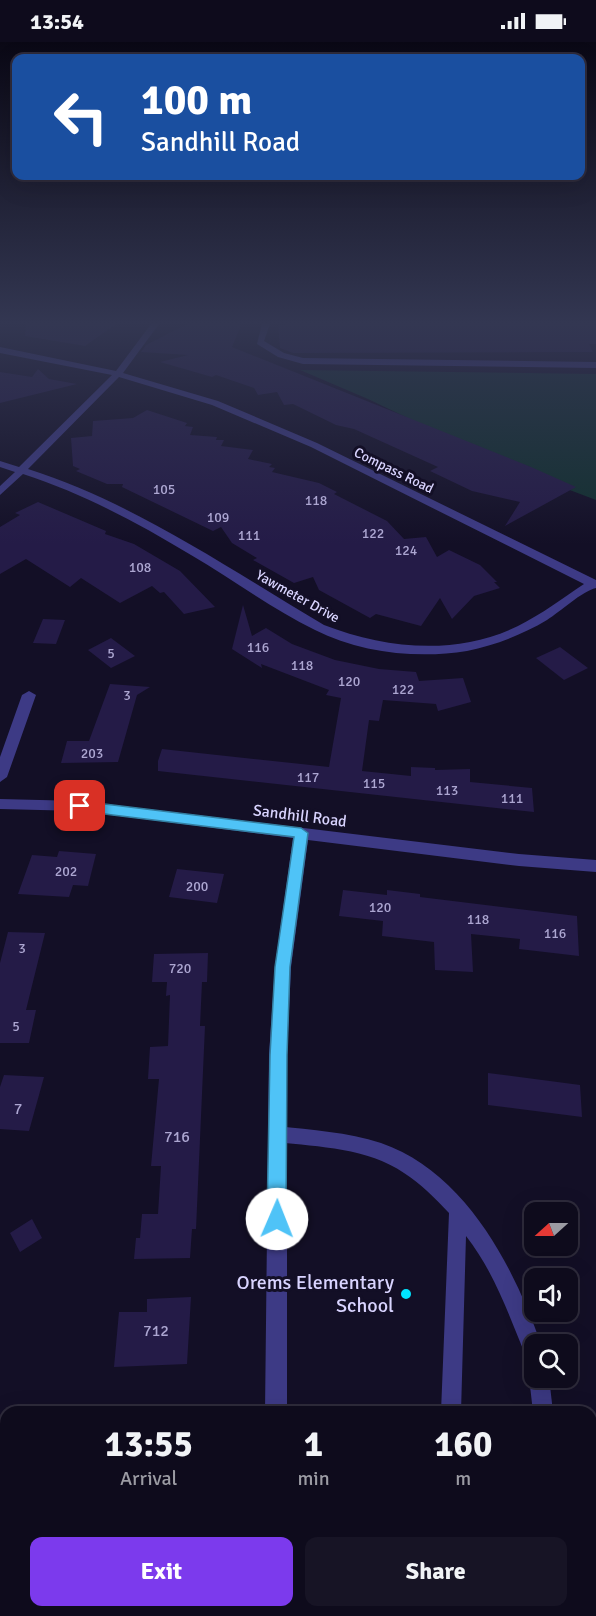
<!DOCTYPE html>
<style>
:root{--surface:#0e0b1c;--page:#171425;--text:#f1f3f6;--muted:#9b9ba3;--line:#2e2b3b;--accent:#7c3aed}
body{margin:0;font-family:Signika,sans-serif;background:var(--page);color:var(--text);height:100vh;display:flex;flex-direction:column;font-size:22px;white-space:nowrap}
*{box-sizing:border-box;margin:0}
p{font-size:20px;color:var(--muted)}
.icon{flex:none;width:33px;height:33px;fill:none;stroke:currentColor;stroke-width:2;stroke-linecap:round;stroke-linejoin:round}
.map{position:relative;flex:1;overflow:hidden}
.side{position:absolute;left:0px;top:1364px;width:597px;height:212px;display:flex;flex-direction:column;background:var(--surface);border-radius:18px 18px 0 0;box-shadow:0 6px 24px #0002,0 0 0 2px var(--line)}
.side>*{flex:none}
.guide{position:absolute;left:12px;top:12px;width:573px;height:126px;border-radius:12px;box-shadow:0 6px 24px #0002,0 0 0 2px var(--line);background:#1a4fa0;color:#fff;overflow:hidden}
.needle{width:39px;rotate:249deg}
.buttons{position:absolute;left:524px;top:1160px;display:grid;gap:12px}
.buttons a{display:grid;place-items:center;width:54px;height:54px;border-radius:12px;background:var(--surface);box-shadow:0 6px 24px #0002,0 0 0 2px var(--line);font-size:30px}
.pin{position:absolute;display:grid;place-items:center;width:51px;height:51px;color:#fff;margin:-26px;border-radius:12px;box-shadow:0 3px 9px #0006}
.me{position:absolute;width:66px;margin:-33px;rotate:1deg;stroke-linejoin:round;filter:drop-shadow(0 0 4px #0008)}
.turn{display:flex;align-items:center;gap:21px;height:126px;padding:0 30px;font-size:27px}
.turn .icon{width:78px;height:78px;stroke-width:2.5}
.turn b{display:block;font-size:42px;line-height:51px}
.eta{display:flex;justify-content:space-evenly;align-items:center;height:102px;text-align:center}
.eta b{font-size:36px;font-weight:800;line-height:42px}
.action{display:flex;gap:12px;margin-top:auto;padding:12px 30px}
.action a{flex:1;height:69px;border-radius:12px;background:var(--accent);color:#fff;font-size:24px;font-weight:800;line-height:69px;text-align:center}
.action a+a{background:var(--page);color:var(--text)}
.status{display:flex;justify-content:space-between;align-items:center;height:42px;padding:0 30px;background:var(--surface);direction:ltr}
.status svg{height:16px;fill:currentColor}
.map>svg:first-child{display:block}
.green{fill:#12302f}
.building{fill:#241b47}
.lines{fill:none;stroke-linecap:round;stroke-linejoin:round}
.service{fill:#3d3a85;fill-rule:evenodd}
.minor{fill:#3d3a85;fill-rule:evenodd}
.route{fill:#4fc3f7;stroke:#337fa1;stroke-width:1.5}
.poi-dot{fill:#00e5ff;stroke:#130f26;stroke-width:2}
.labels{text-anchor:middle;stroke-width:6;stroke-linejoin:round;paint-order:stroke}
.far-street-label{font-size:14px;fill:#d9d4ff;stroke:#130f26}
.number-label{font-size:14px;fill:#aca6d1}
.street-label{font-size:16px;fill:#d9d4ff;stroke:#130f26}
.near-number-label{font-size:16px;fill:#aca6d1}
.near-poi-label{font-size:20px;fill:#d9d4ff;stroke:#130f26;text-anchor:end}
</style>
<div class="status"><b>13:54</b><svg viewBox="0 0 49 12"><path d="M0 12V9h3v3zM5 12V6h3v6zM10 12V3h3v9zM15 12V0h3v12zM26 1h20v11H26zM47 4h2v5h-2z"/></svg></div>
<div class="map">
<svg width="596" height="1574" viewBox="0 0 596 1574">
<rect width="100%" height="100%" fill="#130f26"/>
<!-- green -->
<path class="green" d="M300 328 596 332V458L517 428 368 357Z"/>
<!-- building -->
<path class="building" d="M26 282H116L85 304 25 294Z
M187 282H239L241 283 232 305 531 425 576 445 505 484 520 460 472 449 430 429 438 425 354 387 336 383 293 362 284 363 277 350 258 353 254 346 216 333 212 335 160 320 188 313 141 310 146 303Z
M287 282H596V302H589L593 310 293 311 280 306 278 283Z
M38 327 49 337 77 342 0 361V330L32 335Z
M147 368 187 381 185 384 193 385 190 393 217 395 216 398H224L221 404 253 408 248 417 272 422 269 425 275 426 272 430 319 441 337 450 334 452 387 479 404 497 426 495 437 515 449 508 480 523 497 540H494L500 546 474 554 452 577 440 556 421 584 376 572 370 576 319 548 313 535 294 541 253 518 257 516 232 501 221 485 213 489 122 445 123 442H107L76 429 80 427 73 424 71 396 92 394 93 379 133 376Z
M38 460 106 489 105 492 134 502 180 529 215 565 184 572 164 550 160 551 152 544 120 561 81 536 70 545 26 517 0 532V485L20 473 15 471Z
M243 563 252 594 266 586 292 602 335 618 379 627 416 630 419 639 463 636 471 660 438 669 436 662 383 658 379 679 369 678 362 729 411 734V725L435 726V728L470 727V740L532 746 534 770 158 729V719L162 707 329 725 341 656 326 653 329 648 261 622 262 626 232 607Z
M43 577 65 578 56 602 33 601Z
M111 596 135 614 111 626 88 608Z
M560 605 588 626 564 638 536 616Z
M110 642 150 645 137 653 118 720 61 721 67 699H89Z
M59 809 96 812 88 844 73 843 69 855 18 852 32 813 57 815Z
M177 827 224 832 217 861 169 855Z
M343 848 387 853V848L420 852V855L577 874 579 914 519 907 520 897 471 892 473 930 435 928 434 900 382 894 383 879 339 874Z
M8 890 45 891 26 968H36L29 1001H0V921Z
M208 911 207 940H202L200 984H205L196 1187H192L190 1216 134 1217 136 1196H140L142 1172H158L161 1124H151L159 1037H148L150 1005 168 1004 170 953 166 954 167 940H152L154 912Z
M488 1031 580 1043 582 1075 488 1063Z
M4 1033 44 1035 29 1089 0 1087V1045Z
M32 1177 42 1196 20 1210 10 1191Z
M191 1255 187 1322 114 1325 119 1270H147V1257Z"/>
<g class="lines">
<!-- service -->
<path class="service" d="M277 1084C312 1088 347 1090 381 1101 465 1130 513 1223 541 1302H534V1320L527 1317C509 1274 495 1231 466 1194L461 1370H441L449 1171C435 1156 421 1142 404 1131 368 1106 319 1105 277 1100L271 1098 268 1092 271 1086Z
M534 1327V1335H549L553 1370H533L529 1335Z
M432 1569H456V1574H432Z
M535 1569H559V1574H535Z"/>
<!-- minor -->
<path class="minor" d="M151 282H159L123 331 218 359 317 401 596 538V546C582 549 560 570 547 578 522 593 495 603 467 609 418 617 360 611 315 588 272 567 232 537 191 513 138 481 82 451 23 432L0 453V444L15 430 0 425V419L19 425 112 333 0 311V305L116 329ZM119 335 212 363 311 405 584 542C563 556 542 572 518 584 457 614 386 607 324 583 229 527 135 461 28 427Z
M262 282H270L264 299 284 311 303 316 596 320V326L303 322 278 315 257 302Z
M29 649 36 653 7 735 0 740V715L22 653Z
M0 757 80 759 519 812 596 818V830L519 824 308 798 291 925 287 1013V1370H265L269 1013 275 925 293 796 80 769 0 767Z
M264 1569H290V1574H264Z"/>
</g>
<!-- sky -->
<linearGradient id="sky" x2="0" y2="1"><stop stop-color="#0a0815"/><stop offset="0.56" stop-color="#333752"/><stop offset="1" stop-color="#333752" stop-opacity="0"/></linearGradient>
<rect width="596" height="502" fill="url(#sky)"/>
<!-- route -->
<path class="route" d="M80 759 301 786 308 791 290 925 287 1013 286 1177 283 1184 277 1186 270 1184 267 1177 270 1013 275 925 294 795 80 769 73 764Z"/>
<!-- markers -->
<circle class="poi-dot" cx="406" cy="1252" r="6"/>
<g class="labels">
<!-- far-street labels -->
<g class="far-street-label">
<text transform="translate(394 428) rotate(26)" y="5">Compass Road</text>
<text transform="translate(298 554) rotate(29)" y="5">Yawmeter Drive</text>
</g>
<!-- number labels -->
<g class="number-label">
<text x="164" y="452">105</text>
<text x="316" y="463">118</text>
<text x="218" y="480">109</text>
<text x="373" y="496">122</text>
<text x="249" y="498">111</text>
<text x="406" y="513">124</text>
<text x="140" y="530">108</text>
<text x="258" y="610">116</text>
<text x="111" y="616">5</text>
<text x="302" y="628">118</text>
<text x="349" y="644">120</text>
<text x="403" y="652">122</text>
<text x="127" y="658">3</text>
<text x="92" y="716">203</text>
<text x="308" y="740">117</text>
<text x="374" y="746">115</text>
<text x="447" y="753">113</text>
<text x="512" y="761">111</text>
<text x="66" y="834">202</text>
<text x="197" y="849">200</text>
<text x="380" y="870">120</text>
<text x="478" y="882">118</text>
<text x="555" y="896">116</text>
<text x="22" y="911">3</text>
<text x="180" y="931">720</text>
<text x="16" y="989">5</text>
</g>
<!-- street labels -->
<g class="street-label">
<text transform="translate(300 773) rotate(7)" y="6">Sandhill Road</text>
</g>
<!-- near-number labels -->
<g class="near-number-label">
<text x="18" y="1072">7</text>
<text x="177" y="1100">716</text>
<text x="156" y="1294">712</text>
</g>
<!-- near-poi labels -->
<g class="near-poi-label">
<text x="394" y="1247">Orems Elementary<tspan x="394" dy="23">School</tspan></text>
</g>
</g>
</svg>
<div class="buttons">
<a><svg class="needle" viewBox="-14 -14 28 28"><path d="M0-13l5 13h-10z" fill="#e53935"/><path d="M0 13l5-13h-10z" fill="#9b9ba3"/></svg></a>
<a><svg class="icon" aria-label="sound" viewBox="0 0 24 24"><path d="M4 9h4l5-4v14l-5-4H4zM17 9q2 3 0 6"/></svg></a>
<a><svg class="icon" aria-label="search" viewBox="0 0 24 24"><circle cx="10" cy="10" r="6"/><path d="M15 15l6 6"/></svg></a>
</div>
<div class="pin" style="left:80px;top:764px;background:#d93025"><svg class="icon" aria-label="arrive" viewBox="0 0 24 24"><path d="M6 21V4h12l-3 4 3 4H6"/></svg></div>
<svg class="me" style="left:277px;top:1177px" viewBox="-20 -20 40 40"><circle r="19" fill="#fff"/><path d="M0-13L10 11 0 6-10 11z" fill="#4fc3f7"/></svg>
<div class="guide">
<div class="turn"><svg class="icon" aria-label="left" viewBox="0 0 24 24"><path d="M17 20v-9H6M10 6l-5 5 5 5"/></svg><div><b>100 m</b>Sandhill Road</div></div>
</div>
<section class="side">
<div class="eta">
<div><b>13:55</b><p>Arrival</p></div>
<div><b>1</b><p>min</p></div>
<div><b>160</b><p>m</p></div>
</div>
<div class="action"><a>Exit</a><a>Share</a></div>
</section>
</div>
